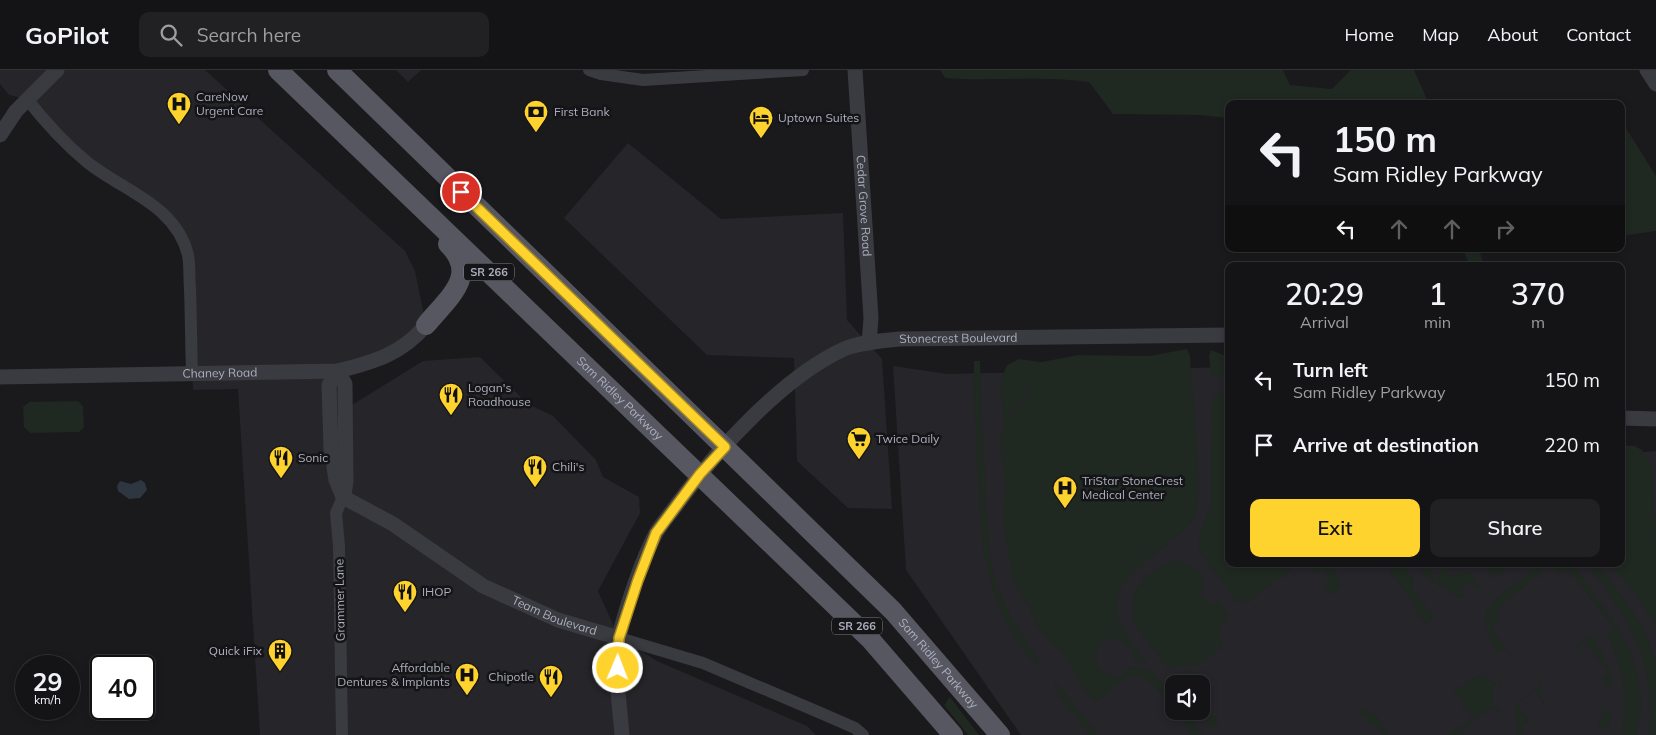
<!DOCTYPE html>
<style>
:root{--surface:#141315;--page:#212022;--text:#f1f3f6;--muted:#9d9ea0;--line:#333234;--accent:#ffd32e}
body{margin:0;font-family:Mulish,sans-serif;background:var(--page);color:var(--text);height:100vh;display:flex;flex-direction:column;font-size:19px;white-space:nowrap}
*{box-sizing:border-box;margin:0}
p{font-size:16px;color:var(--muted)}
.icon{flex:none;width:28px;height:28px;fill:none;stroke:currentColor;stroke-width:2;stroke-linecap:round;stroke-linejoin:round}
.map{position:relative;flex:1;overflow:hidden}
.details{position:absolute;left:1225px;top:192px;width:400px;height:305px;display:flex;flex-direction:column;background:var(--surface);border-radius:10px;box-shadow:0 2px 8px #0003,0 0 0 1px var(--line)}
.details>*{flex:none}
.guide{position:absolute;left:1225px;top:30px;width:400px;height:152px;border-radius:10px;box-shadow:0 2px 8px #0003,0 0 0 1px var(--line);background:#141315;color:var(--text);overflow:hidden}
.tools{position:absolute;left:1165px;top:605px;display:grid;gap:10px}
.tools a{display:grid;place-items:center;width:45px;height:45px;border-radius:10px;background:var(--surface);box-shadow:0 2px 8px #0003,0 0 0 1px var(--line);font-size:25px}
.speed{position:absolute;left:15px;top:585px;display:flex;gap:10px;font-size:25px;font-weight:700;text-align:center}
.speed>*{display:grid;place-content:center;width:65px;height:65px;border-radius:50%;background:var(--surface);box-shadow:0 2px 8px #0003,0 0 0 1px var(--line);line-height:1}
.speed small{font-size:12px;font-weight:400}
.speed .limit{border:2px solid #111;border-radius:8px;background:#fff;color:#111}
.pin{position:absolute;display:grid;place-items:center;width:42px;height:42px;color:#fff;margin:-21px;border:2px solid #fff;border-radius:50%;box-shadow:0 1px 5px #0007}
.me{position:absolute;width:55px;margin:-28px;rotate:1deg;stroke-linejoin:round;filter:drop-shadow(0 0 4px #0008)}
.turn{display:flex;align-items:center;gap:18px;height:105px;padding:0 25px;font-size:22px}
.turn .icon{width:65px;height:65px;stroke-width:2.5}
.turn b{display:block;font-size:35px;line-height:42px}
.lanes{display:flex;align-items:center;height:48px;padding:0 25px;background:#0003;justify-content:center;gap:25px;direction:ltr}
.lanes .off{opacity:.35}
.eta{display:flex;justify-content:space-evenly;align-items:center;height:85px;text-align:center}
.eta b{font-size:30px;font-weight:600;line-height:35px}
.button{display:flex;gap:10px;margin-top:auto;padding:10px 25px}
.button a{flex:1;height:58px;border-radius:10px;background:var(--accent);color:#111;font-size:20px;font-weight:600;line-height:58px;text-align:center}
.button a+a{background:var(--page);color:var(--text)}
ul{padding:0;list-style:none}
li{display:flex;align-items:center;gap:15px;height:65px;padding:0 25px}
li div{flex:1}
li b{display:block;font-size:19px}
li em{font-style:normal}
header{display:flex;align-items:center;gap:30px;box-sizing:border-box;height:70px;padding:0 25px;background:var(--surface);border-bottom:1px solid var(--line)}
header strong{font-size:24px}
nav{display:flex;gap:28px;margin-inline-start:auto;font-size:18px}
.search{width:350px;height:45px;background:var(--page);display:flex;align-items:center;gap:12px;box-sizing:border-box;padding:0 18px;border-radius:10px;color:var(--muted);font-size:19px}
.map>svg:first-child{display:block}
.built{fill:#262529;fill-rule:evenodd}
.green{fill:#1f2821}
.water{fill:#2e3642}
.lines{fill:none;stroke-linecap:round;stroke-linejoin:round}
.minor{stroke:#3a3a41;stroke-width:12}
.tertiary{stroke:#3a3a41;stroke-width:15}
.primary{stroke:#565761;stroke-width:20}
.route-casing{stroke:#a6891e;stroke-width:12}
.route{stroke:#ffd32e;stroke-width:9}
.labels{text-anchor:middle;stroke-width:5;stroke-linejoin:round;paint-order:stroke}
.shield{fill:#151417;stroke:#7e808b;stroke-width:1}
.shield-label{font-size:11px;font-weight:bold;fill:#abaebd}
.poi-label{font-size:12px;fill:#abaebd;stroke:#151417;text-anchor:start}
.street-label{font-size:12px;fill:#abaebd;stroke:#151417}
</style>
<header>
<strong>GoPilot</strong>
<div class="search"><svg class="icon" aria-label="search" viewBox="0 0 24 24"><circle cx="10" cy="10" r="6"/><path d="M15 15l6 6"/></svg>Search here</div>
<nav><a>Home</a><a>Map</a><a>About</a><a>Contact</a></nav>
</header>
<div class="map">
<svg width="1656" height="665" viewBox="0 0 1656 665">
<rect width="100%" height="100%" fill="#1a191c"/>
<!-- built -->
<path class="built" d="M0 0H205L405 181 415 201 426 255 413 270 339 301 347 338 423 291 480 287 528 334 553 346 596 390 603 407 639 427 640 443 598 521 619 568 657 591 807 656 816 665H260L238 319 193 320 188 186 175 156 119 115 27 29 9 25 0 14Z
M396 0H421L408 12Z
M628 73 721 149 843 143 847 250 882 289 892 439 848 438 797 391 794 288 707 285 564 148Z
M893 296 948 304 1229 297V494H1621V384L1656 381V665H1021L906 500ZM1174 614H1201V641H1174Z"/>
<!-- green -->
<path class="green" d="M940 0H1283L1290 15 1332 19 1351 0H1414L1429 34H1229V48L1199 45 1113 44 1089 12C1043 5 992 12 945 8Z
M1621 50 1656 106V161L1621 166Z
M1463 179H1479L1484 196H1470Z
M1187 279 1190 286C1192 324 1197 362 1198 400 1198 413 1200 428 1196 442 1192 454 1180 465 1169 473 1111 517 1098 531 1147 594L1133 590V581L1120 568 1101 572 1095 585 1099 598 1109 606 1124 605 1131 596 1153 602 1174 628V640C1157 619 1142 590 1114 616 1108 621 1103 627 1097 632L1083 619 1068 589 1037 557 1030 539 1014 514 1004 456 1003 439 1006 416 1000 375 1004 349 1016 344 1030 321 1029 319C1019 330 1020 343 1004 347L1000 312 1007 295 1019 289 1041 292 1078 285 1150 286Z
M1211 280 1229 287V307H1217L1211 303 1209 286Z
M974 291H980L986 438 991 493 997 516 1011 547 1038 589 1039 595C1030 592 1024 581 1019 573 979 515 980 450 977 383 976 352 973 321 974 291Z
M1229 322V494H1297L1247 533 1243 531 1238 533 1198 480V470L1211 435 1212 329 1217 323Z
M78 331 83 336 84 357 79 362 30 363 24 357 23 337 29 332Z
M1621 375 1635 376 1642 380 1651 393 1656 468V558L1644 536 1611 494H1621Z
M1174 490 1192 495 1206 514 1200 522 1211 536 1218 532 1229 546C1219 556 1216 563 1223 576L1197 596 1184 595 1168 599 1136 556C1122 527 1146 500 1174 490Z
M1307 494H1335L1331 498 1341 511 1339 512 1342 516 1331 524 1324 515 1329 510 1326 503 1321 499 1314 503Z
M1395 494H1402L1415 512 1411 516 1434 547 1426 554 1415 540 1416 535 1389 501Z
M1418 494H1424L1432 504 1437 501 1434 513 1425 506Z
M1482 494H1492L1494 496 1504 494 1505 501 1495 507Z
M1553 494H1572C1613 551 1653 589 1637 665H1621C1630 629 1623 598 1607 565L1615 559 1568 499 1559 503Z
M1588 494H1596C1619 524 1650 556 1656 596 1656 618 1656 643 1656 665H1649C1656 589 1628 550 1588 494Z
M1537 498 1540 499 1539 505 1502 534 1499 540 1488 539 1494 530Z
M1440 499 1451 506 1469 502 1482 520 1478 521 1469 511 1460 519 1466 527 1460 528 1437 515Z
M1487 541 1498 542 1499 551 1491 558 1521 598 1506 579 1498 584 1484 554Z
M1588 566H1591C1600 579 1615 603 1610 619L1602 608 1608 602 1586 574 1578 578 1576 577Z
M1191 600 1203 610 1191 607 1181 610 1173 605 1181 601Z
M1538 602 1541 623 1539 625 1547 637 1533 621 1517 634 1529 651 1521 657 1524 661 1520 665H1515L1520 659 1515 653 1516 634 1538 616Z
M1483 603 1492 614 1502 610 1501 615 1493 616 1492 635 1501 639 1498 644 1492 637 1476 649 1454 621Z
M1054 613 1060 617 1098 665H1090L1055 620Z
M1452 623 1474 651 1461 662 1463 665H1450L1471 649Z
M950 627 979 665H968L944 635Z
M1362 638 1371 643 1373 642 1390 665H1385L1374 655 1366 652V646H1361Z
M1607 640 1612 645 1607 659H1601L1597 654 1603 649 1600 645Z
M1175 641H1184L1203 665H1193Z
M1207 646 1216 647 1219 652 1215 656 1217 659 1212 658 1204 650Z"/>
<!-- water -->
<path class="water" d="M141 410 145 413 147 420 140 428 129 429 118 421 117 416 120 411 131 414Z"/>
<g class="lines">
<!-- minor -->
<path class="minor" d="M589 0 601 4 643 10 803 0
M27 29C45 52 65 74 87 92 123 121 176 135 188 185 190 195 189 208 190 219 191 247 191 274 192 302
M619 568 703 593 823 644 855 658 863 665
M342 665 339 476 336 443 343 427"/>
<!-- tertiary -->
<g class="tertiary">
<path id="s1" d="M855 0 871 248 869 273"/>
<path d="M1647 0 1656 14"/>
<path d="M0 65 16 41 57 0"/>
<path id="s2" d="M338 301 329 315 331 378 336 410 343 427 393 454 483 516 558 550 619 568"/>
<path d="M338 301 345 314 346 411 344 425"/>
<path id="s3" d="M0 307 338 301C374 292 402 284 426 255"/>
<path d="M1621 348 1656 349"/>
<path id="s4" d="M622 665C620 637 613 594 619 567 626 537 642 490 656 463 662 453 671 443 678 433 717 380 783 307 844 279 860 272 881 271 899 269L1229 265"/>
</g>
<!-- primary -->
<g class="primary">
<path id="s5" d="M278 0 870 569 953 665"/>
<path id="s6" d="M337 0 893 541 1000 665"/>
<path d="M426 255C448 228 480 205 448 174"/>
</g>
</g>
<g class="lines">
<defs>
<path id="route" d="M461 122 725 377 700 404 656 463 638 510 619 568 618 598"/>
</defs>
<!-- route casing -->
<use href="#route" class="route-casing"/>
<!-- route -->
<use href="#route" class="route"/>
</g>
<!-- icons -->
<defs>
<symbol id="hospital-pin" viewBox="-11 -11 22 30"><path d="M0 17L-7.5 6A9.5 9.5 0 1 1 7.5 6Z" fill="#ffd32e" stroke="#151417"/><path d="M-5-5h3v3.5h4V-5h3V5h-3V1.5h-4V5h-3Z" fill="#111"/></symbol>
<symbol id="bank-pin" viewBox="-11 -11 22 30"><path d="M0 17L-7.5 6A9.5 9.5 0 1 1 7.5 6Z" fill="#ffd32e" stroke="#151417"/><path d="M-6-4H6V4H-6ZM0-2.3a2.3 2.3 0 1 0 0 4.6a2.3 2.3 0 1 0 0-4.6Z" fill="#111"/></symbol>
<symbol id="hotel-pin" viewBox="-11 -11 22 30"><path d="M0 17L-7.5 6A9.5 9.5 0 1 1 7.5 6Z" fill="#ffd32e" stroke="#151417"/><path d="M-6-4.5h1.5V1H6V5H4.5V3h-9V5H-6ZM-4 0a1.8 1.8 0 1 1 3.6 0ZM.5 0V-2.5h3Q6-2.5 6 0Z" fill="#111"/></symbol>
<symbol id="restaurant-pin" viewBox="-11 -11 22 30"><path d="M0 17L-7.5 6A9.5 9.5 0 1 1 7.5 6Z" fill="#ffd32e" stroke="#151417"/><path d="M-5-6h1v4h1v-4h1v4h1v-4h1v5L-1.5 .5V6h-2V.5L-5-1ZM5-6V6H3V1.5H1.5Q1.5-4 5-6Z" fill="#111"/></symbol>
<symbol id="supermarket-pin" viewBox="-11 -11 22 30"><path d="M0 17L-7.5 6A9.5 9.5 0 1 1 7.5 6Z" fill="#ffd32e" stroke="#151417"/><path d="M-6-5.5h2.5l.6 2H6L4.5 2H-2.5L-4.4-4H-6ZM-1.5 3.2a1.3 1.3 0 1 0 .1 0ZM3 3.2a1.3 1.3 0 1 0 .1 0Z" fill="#111"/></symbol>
<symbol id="building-pin" viewBox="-11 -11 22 30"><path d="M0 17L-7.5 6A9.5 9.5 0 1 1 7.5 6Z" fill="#ffd32e" stroke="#151417"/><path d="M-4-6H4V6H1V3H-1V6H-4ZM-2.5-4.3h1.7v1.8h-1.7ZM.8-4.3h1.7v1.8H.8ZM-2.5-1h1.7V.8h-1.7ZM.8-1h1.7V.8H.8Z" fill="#111"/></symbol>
</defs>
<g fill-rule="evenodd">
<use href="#hospital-pin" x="165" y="20" width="28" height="38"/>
<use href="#bank-pin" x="522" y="28" width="28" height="38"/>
<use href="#hotel-pin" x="747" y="34" width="28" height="38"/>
<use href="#restaurant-pin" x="437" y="311" width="28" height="38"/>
<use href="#supermarket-pin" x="845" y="355" width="28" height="38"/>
<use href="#restaurant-pin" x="267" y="374" width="28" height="38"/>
<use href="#restaurant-pin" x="521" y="383" width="28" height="38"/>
<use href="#hospital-pin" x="1051" y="404" width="28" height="38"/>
<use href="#restaurant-pin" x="391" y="508" width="28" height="38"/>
<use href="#building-pin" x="266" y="567" width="28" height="38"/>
<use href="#hospital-pin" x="453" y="591" width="28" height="38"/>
<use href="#restaurant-pin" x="537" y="593" width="28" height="38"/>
</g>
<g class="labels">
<!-- shield labels -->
<g class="shield">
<rect x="464" y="193.5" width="50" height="17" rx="4"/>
<rect x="832" y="547.5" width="50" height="17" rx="4"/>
</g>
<g class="shield-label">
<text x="489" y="206">SR 266</text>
<text x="857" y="560">SR 266</text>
</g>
<!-- poi labels -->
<g class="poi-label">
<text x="196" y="31">CareNow<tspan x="196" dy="14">Urgent Care</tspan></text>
<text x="554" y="46">First Bank</text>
<text x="778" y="52">Uptown Suites</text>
<text x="468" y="322">Logan's<tspan x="468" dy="14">Roadhouse</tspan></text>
<text x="876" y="373">Twice Daily</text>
<text x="298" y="392">Sonic</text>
<text x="552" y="401">Chili's</text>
<text x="1082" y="415">TriStar StoneCrest<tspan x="1082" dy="14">Medical Center</tspan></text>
<text x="422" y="526">IHOP</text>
<text x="262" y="585" text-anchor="end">Quick iFix</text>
<text x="450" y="602" text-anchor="end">Affordable<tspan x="450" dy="14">Dentures &amp; Implants</tspan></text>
<text x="534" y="611" text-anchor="end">Chipotle</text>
</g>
<!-- street labels -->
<g class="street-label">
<text dy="4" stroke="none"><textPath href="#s1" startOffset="136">Cedar Grove Road</textPath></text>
<text dy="4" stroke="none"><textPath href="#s4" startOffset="590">Stonecrest Boulevard</textPath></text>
<text dy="4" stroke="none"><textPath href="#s3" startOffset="220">Chaney Road</textPath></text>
<text dy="4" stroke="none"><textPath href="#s5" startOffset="474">Sam Ridley Parkway</textPath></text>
<text transform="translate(340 530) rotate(-91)" y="4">Grammer Lane</text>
<text dy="4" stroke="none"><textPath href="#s2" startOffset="374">Team Boulevard</textPath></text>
<text dy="4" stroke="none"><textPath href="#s6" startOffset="845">Sam Ridley Parkway</textPath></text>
</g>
</g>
</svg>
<div class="tools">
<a><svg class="icon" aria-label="sound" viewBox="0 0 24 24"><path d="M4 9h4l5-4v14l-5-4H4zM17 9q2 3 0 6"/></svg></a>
</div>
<div class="speed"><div>29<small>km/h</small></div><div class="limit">40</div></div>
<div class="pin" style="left:461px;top:122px;background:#d93025"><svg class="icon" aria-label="arrive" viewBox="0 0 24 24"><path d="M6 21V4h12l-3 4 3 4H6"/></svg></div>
<svg class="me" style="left:618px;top:598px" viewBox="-20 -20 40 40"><circle r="17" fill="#ffd32e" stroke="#fff" stroke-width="3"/><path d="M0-11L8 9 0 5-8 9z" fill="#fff"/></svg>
<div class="guide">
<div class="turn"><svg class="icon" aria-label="left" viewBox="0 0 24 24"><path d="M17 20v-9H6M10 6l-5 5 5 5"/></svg><div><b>150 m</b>Sam Ridley Parkway</div></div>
<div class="lanes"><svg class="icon" aria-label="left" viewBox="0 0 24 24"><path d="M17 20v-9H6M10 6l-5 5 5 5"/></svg><svg class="icon off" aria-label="ahead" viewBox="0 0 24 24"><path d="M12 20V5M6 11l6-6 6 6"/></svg><svg class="icon off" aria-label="ahead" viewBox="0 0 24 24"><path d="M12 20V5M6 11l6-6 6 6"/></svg><svg class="icon off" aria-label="right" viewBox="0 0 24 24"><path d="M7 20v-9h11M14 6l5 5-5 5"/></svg></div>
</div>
<section class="details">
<div class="eta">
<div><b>20:29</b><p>Arrival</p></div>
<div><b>1</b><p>min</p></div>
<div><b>370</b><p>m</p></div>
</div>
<ul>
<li><svg class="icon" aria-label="left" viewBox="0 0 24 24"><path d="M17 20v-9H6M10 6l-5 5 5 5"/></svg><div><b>Turn left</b><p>Sam Ridley Parkway</p></div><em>150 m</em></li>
<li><svg class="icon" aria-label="arrive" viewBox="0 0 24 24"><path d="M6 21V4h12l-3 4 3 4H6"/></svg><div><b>Arrive at destination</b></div><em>220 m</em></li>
</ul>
<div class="button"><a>Exit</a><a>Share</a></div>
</section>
</div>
